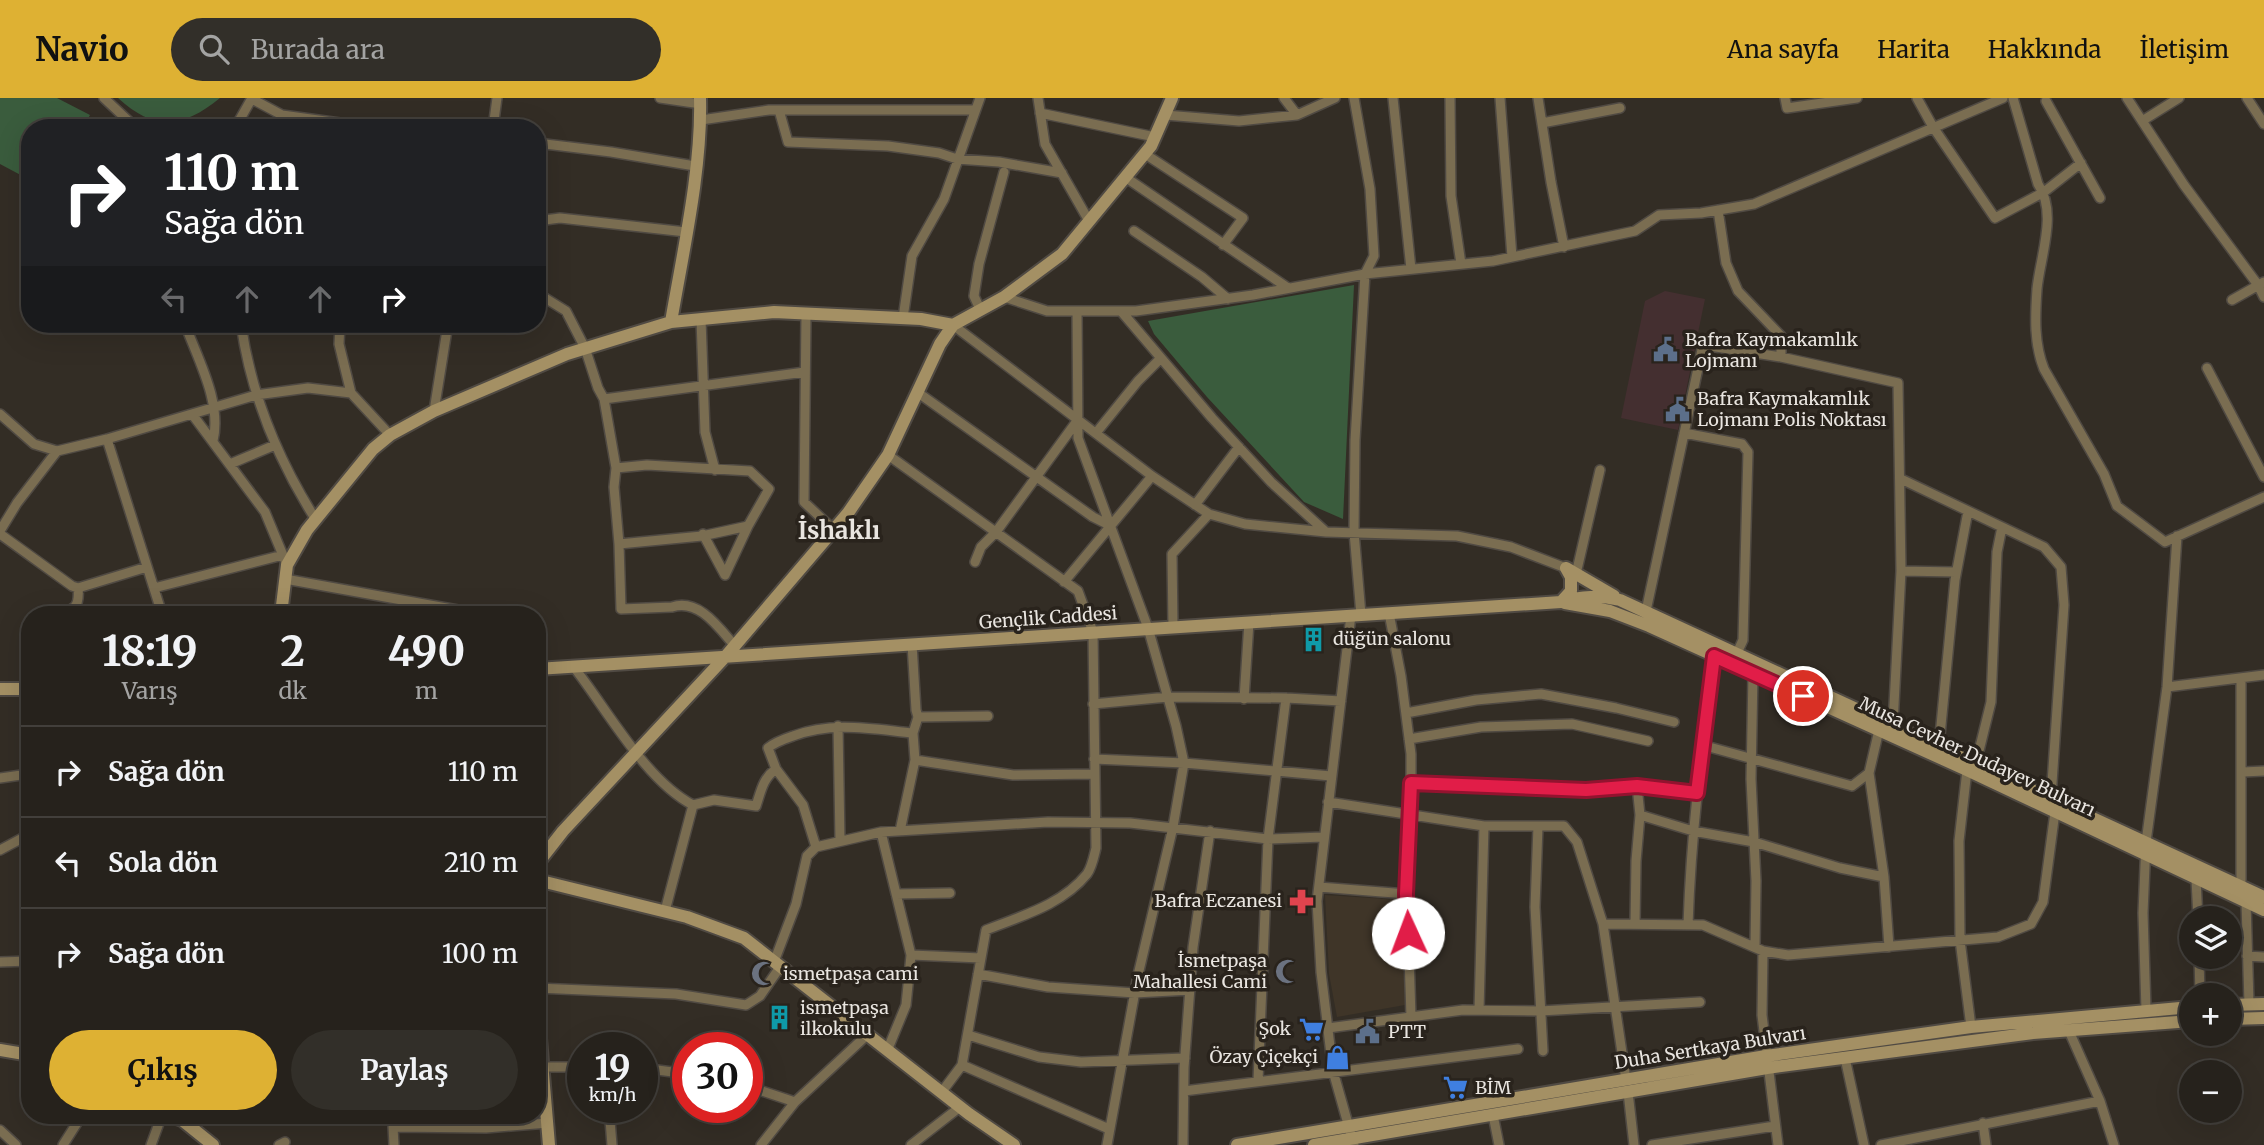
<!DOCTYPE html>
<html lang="tr">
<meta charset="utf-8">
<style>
:root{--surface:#26221c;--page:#322f29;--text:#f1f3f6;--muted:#a4a4a3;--line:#423f3b;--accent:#deb133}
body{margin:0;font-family:Merriweather,serif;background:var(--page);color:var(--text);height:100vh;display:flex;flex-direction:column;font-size:26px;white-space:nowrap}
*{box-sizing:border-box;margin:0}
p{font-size:23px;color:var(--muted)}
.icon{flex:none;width:38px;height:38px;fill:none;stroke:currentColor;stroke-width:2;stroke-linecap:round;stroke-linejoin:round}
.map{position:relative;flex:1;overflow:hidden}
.panel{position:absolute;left:21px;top:508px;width:525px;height:518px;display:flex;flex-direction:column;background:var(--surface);border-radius:28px;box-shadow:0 7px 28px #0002,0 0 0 2px var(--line)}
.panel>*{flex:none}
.guide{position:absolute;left:21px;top:21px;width:525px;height:214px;border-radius:28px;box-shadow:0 7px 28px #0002,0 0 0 2px var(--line);background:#202124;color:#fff;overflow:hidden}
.fabs{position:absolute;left:2179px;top:808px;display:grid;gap:14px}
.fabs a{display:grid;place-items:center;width:63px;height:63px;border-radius:50%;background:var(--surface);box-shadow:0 7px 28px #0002,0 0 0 2px var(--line);font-size:35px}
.speed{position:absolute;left:567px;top:934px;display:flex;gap:14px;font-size:35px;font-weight:700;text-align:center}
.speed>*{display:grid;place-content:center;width:91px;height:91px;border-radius:50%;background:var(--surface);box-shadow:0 7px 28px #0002,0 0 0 2px var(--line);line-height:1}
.speed small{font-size:18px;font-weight:400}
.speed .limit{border:10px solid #d22;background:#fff;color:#111}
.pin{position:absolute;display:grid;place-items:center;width:60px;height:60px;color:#fff;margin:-30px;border:4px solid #fff;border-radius:50%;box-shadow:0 2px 7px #0007}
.me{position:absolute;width:77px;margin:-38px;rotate:358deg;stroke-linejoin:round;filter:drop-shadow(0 0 5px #0008)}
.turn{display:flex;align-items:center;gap:24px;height:147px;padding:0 28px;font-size:32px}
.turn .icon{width:91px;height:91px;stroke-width:2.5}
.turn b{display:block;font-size:49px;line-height:60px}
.lanes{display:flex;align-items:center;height:66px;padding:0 28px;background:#0003;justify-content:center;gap:35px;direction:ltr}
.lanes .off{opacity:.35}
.eta{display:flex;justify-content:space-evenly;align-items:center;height:119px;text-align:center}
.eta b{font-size:42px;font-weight:700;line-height:49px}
.action{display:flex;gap:14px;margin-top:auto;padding:14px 28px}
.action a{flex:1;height:80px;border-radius:42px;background:var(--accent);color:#111;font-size:28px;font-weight:700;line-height:80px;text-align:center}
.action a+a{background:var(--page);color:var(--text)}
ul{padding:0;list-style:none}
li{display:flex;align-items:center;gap:21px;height:91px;padding:0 28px;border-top:2px solid var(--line)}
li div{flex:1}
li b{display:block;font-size:26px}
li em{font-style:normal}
header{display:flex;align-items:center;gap:42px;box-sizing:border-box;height:98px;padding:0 35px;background:var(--accent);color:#111}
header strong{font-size:33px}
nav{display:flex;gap:38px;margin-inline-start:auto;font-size:24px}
.search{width:490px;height:63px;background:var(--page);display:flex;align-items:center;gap:18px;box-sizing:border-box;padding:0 24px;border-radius:38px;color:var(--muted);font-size:26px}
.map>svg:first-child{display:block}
.commercial{fill:#442f30}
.built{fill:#3f3528}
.green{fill:#3a5c3d}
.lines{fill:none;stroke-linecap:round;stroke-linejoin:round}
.street-casing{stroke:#504a43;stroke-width:12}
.secondary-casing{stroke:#504a43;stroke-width:16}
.street{stroke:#7a6d51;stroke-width:9}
.secondary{stroke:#a49064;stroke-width:12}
.route-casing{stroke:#92132f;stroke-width:18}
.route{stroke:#e11d48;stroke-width:12}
.labels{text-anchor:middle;stroke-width:7;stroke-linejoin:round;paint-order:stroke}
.poi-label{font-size:18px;fill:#e9e5e0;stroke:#29231c;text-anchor:start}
.street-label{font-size:18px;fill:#e9e5e0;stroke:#29231c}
.district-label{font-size:24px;font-weight:bold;fill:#e9e5e0;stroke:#29231c}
</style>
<header>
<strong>Navio</strong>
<div class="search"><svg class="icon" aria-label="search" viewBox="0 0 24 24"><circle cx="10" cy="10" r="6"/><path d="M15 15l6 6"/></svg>Burada ara</div>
<nav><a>Ana sayfa</a><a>Harita</a><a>Hakkında</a><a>İletişim</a></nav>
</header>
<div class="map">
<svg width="2264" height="1047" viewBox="0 0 2264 1047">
<rect width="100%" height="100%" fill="#332d25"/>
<!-- commercial -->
<path class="commercial" d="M1665 193 1705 201 1678 332 1621 320 1645 203Z"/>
<!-- built -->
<path class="built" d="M1325 797 1401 802 1405 907 1337 919 1329 876Z"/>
<!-- green -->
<path class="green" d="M0 0H57L90 17 83 30H30V82L0 66Z
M118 0H220C183 30 155 34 118 0Z
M1354 187 1343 421 1304 404 1207 299 1154 236 1148 223Z
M2139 919 2140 921 1775 964V962L2031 927Z"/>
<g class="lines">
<defs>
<path id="street" d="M104 0 136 30
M660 0 701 6
M1038 0 1045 46 1089 123
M1284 0 1297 17
M1354 0 1370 91 1374 158 1365 176 1355 342 1354 434 1361 517
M1393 0 1411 171
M1450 0 1451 98 1461 166
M1500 0 1512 159
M1538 0 1551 84 1564 149
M1785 0 1787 10 1857 0
M1917 0 1933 29 1995 120 2044 94 2081 65
M2013 0 2038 86C2058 115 2040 159 2037 191 2035 219 2034 246 2044 271L2104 376 2117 408 2165 444 2264 399
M2127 0 2184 87 2258 187 2264 199
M2247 0 2264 26
M252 1 282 17 277 30
M2046 3 2100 100
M779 12 788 44 888 48 939 55 957 61 999 64 1062 75
M1040 15 1155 39
M282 17 376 30
M1165 17 1239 23 1297 17 1335 0
M701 22 769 12H975
M2142 23 2179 0
M1542 25 1620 10
M235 30 252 0
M493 30 497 0
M537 45 611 54 695 68
M1145 56 1243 120 1223 147
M1125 79 1288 190
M1718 112 1726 165 1738 193 1781 238V259
M537 123 560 120 686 134
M1134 133 1202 179 1228 201
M537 195 566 213 585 250 598 290 604 301 616 370 614 389 619 446 621 511 672 509C699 500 719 530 735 548
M1004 199 1047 213H1136L1253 197 1365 176 1493 163 1635 133 1659 117 1701 115 1754 106 2003 0
M2232 202 2264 184
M980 211 974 198 979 166 1004 74
M1077 213 1078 340 1148 530 1176 628 1184 665 1173 729 1138 877 1107 1047
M1121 213 1212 320 1271 384 1326 434
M806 216 804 404 835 433
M903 220 912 158 944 101 980 0
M701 221 705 334 715 372
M185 226C198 262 222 304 213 343
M241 226C251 297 278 362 316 422
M340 226 339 246 351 295
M953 227 1152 378 1209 416 1245 426 1326 434 1457 438 1511 449 1566 470
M2207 270 2264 379
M917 294 1093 419 1111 428
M604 301 805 274
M434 313 447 232 451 226
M0 316 34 346 57 353 107 341 256 297 308 290 351 295 390 337
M192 316 265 414 287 467
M1096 335 1138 283 1161 260
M1684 335 1742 346 1748 354 1743 542 1737 555
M107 341 162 516
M888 357 1078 493 1093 534 1096 750C1094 758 1092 769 1087 776 1062 807 1021 818 986 832L962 967 941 995
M230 366 275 347
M616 370 647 367 750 373 769 391 748 428 725 477
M1901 381 2044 449 2061 469 2064 507 2051 700
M1195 407 1239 349
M0 433 17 405 57 353
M0 436 72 488 78 490 147 469
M703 436 725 477
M619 446 702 438 748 428
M975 464 981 449 996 434 1077 323
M1901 473 1956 474
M1576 476 1600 372
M285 481 480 516
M1064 484 1152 378
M154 490 283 457
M1646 513 1703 247 1781 259 1898 285 1901 473 1893 626
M1389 515 1401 578 1411 656V718L1407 796 1411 919
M56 516C74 512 80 510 78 490
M1351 517 1317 803 1321 874 1333 973 1354 1047
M1173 529 1172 456 1209 416
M573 568C607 611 645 682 693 707L714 702 756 708C761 693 763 680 776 671
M1753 575 1751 681 1756 783 1755 849
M2167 589 2264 577
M1244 601 1249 524
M1093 606 1168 599 1286 600 1341 603
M1406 615 1476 602 1541 596 1616 610 1674 624
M918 619 988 618
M838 628 840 743
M1879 632 1869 675 1884 779 1889 849
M1409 641 1481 629 1572 626 1648 643
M1702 647 1852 688 1869 675
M1939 648 1955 482 1968 413
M1094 661 1184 665 1331 678
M915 662 1013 677 1094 676
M1976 665 1991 604 1997 454 2002 429
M1967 672 1959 743 1960 842 1971 929
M2243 674 2264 673
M0 680 28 676 25 591
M1411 685 1586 692 1637 688 1697 694
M1637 688 1640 717 1693 733 1754 744 1840 770 1884 779
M1328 704 1484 728H1564L1577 744 1603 826 1626 982
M1538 728 1535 809 1543 953
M900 733 915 662 913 635 918 619 916 612 912 546
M881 734 911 857 906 907 887 953
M816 749 881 734 1048 724 1130 725 1268 741 1323 739
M0 752 30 736
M2196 781 2198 821
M1319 789 1407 796
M2241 789V580
M896 796 950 795
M2246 804 2249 906
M665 813 693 707
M1603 826 1703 827 1763 853 1788 857 1998 839 2031 826 2043 804 2055 714
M1635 826 1636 763 1640 717
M1688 827C1691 736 1702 647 1714 558
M1763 853 1762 917 1778 1047
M911 857 981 860
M2247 858 2264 859
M2199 859 2200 898
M0 864 30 863
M774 864 796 806 807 758 816 749 803 707 776 671 768 650C775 644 784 641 793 638 833 623 872 631 913 635
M978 876 1048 889 1135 895 1190 892
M537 890 676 896 746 907 760 898 780 869
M1479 912 1484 728
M2146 912 2143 815 2146 744 2167 589 2177 438
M1328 930 1463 912 1540 913 1700 904
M2069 933 2100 1003 2114 1047
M968 937 1039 959 1081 964 1185 960
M1845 960 1864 1047
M962 967 1109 1031
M539 969H583
M642 970 688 976
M1258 983 1268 741 1286 600
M747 988 795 1004
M1184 993 1518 951
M1628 994 1634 1047
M609 1010 612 1047
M1493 1017 1499 1047
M1983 1025 1986 1047
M0 1032 16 1047
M63 1047 82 1017
M151 1047 162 1017
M279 1047 285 1044
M394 1047 393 1029 486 1030 548 1025
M761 1047 795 1004 867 937
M911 1047 960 1009
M1183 1047 1184 970 1193 849 1210 733
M1652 1047 1775 1028
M1881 1047 2100 1003"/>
<path id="secondary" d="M671 224C683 153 702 71 700 0
M1566 470 1614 498
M1561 504 1571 493V479L1566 470
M1565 505 1610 513 1649 528 1967 672 2264 812
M281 516 287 467 307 432 373 351 390 337 434 313 567 256 671 224 774 214 921 221 953 227
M537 571 1561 504C1582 498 1599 497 1620 502L2264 799
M0 591H30
M537 782 687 819 744 840 969 1016 1014 1047
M537 804 538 765 563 733 726 558 848 415 888 357 940 246 953 227 1004 199 1062 156 1151 48 1172 0
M537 905 549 1047
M2230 907 2264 906
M2230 921 2264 920
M0 952 30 957
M169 1017 182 1022 213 1047
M1237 1047 1766 958 1971 929 2191 909
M1314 1047 1767 970 2033 935 2191 923"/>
</defs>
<!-- street casing -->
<use href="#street" class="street-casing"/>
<!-- secondary casing -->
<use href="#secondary" class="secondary-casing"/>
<!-- street -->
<use href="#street" class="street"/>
<!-- secondary -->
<use href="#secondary" class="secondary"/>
</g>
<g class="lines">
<defs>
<path id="route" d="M1408 835 1406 796 1411 685 1586 692 1637 688 1697 695 1714 558 1803 598"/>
</defs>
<!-- route casing -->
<use href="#route" class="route-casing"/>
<!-- route -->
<use href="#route" class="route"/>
</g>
<!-- icons -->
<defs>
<symbol id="civic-bare" viewBox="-9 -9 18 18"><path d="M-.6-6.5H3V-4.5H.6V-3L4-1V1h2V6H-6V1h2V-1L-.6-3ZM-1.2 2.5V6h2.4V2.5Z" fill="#5c6f8a" stroke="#29231c" stroke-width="2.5" paint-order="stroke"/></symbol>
<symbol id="building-bare" viewBox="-9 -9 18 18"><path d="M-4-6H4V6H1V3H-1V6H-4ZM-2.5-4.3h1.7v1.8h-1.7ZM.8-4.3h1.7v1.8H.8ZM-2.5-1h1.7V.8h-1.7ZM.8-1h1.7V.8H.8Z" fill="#0f9aa8" stroke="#29231c" stroke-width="2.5" paint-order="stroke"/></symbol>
<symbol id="pharmacy-bare" viewBox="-9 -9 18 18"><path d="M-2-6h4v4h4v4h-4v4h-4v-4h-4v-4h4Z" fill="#e0444e" stroke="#29231c" stroke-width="2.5" paint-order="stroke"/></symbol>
<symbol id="mosque-bare" viewBox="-9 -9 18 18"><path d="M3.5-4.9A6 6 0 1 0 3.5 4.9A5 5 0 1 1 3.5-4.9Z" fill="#6b7280" stroke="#29231c" stroke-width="2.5" paint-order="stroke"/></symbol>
<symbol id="supermarket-bare" viewBox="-9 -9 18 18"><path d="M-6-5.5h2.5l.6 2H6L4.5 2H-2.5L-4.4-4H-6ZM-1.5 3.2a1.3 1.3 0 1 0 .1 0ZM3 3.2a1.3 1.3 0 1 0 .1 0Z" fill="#3f7fe0" stroke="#29231c" stroke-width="2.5" paint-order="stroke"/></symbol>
<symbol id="shop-bare" viewBox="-9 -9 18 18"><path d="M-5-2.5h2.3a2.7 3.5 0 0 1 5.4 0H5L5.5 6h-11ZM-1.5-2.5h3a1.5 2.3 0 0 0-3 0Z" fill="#3f7fe0" stroke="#29231c" stroke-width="2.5" paint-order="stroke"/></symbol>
</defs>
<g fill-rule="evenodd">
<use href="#civic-bare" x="1648" y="234" width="35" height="35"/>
<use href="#civic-bare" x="1660" y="294" width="35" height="35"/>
<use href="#building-bare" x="1296" y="524" width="35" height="35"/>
<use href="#pharmacy-bare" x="1284" y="786" width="35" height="35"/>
<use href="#mosque-bare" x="1270" y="856" width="35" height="35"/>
<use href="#mosque-bare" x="746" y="858" width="35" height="35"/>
<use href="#building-bare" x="762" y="902" width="35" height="35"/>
<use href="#supermarket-bare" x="1294" y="914" width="35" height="35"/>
<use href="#civic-bare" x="1350" y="916" width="35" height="35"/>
<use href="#shop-bare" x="1320" y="942" width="35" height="35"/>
<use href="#supermarket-bare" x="1438" y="972" width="35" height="35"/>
</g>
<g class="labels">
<!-- poi labels -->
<g class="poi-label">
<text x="1685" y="248">Bafra Kaymakamlık<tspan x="1685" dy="21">Lojmanı</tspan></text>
<text x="1697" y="307">Bafra Kaymakamlık<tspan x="1697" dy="21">Lojmanı Polis Noktası</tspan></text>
<text x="1333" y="547">düğün salonu</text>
<text x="1282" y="809" text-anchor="end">Bafra Eczanesi</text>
<text x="1267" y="869" text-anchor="end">İsmetpaşa<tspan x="1267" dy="21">Mahallesi Cami</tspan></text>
<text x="783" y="882">ismetpaşa cami</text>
<text x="800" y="916">ismetpaşa<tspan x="800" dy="21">ilkokulu</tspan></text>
<text x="1291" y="937" text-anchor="end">Şok</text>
<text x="1388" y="940">PTT</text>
<text x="1318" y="965" text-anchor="end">Özay Çiçekçi</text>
<text x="1475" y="996">BİM</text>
</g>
<!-- street labels -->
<g class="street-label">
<text transform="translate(1048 520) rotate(-4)" y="6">Gençlik Caddesi</text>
<text transform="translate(1977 659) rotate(25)" y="6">Musa Cevher Dudayev Bulvarı</text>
<text transform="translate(1710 950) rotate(-9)" y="6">Duha Sertkaya Bulvarı</text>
</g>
<!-- district labels -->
<g class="district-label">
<text x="839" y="441">İshaklı</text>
</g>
</g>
</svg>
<div class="fabs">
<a><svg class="icon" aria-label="layers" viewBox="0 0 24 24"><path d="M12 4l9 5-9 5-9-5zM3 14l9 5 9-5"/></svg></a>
<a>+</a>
<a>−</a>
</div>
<div class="speed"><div>19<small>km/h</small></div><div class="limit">30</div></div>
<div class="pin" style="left:1803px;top:598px;background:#d93025"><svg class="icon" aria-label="arrive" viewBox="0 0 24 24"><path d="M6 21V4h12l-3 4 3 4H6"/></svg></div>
<svg class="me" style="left:1408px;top:835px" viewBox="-20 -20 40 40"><circle r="19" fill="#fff"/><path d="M0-13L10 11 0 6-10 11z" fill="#e11d48"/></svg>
<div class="guide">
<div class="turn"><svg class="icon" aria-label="right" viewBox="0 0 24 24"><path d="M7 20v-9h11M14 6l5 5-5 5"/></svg><div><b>110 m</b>Sağa dön</div></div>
<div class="lanes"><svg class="icon off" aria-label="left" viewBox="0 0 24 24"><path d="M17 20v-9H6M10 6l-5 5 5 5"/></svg><svg class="icon off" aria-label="ahead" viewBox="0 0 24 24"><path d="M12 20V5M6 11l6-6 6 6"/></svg><svg class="icon off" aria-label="ahead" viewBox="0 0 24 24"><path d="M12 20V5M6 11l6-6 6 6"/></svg><svg class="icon" aria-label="right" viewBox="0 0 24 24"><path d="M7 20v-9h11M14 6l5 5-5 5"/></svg></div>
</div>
<section class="panel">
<div class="eta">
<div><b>18:19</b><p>Varış</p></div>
<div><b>2</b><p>dk</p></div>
<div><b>490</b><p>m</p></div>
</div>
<ul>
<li><svg class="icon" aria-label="right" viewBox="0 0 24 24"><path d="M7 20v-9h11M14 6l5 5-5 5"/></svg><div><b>Sağa dön</b></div><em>110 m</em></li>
<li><svg class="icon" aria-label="left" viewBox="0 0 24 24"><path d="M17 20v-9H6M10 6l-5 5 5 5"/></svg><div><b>Sola dön</b></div><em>210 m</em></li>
<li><svg class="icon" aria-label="right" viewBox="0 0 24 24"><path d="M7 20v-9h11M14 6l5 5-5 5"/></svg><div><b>Sağa dön</b></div><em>100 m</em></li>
</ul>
<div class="action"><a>Çıkış</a><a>Paylaş</a></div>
</section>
</div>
